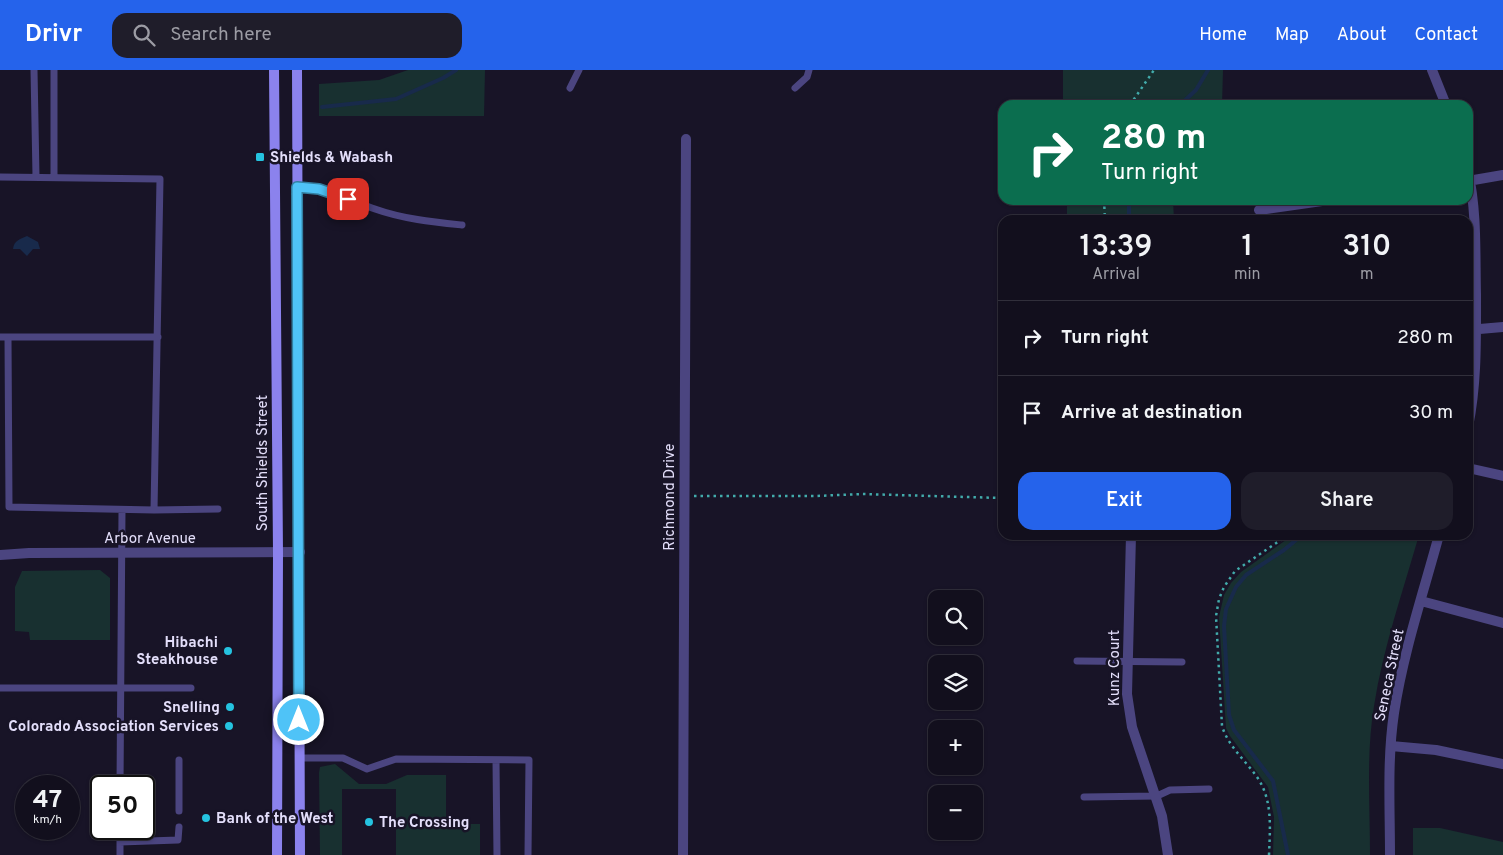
<!DOCTYPE html>
<meta charset="utf-8">
<style>
:root{--surface:#120f1d;--page:#1f1d2a;--text:#f1f3f6;--muted:#9c9ca4;--line:#312f3b;--accent:#2563eb}
body{margin:0;font-family:Overpass,sans-serif;background:var(--page);color:var(--text);height:100vh;display:flex;flex-direction:column;font-size:19px;white-space:nowrap}
*{box-sizing:border-box;margin:0}
p{font-size:16px;color:var(--muted)}
.icon{flex:none;width:28px;height:28px;fill:none;stroke:currentColor;stroke-width:2;stroke-linecap:round;stroke-linejoin:round}
.map{position:relative;flex:1;overflow:hidden}
.side{position:absolute;left:998px;top:145px;width:475px;height:325px;display:flex;flex-direction:column;background:var(--surface);border-radius:15px;box-shadow:0 1px 4px #0004,0 0 0 1px var(--line)}
.side>*{flex:none}
.guide{position:absolute;left:998px;top:30px;width:475px;height:105px;border-radius:15px;box-shadow:0 1px 4px #0004,0 0 0 1px var(--line);background:#0b6e4f;color:#fff;overflow:hidden}
.fabs{position:absolute;left:928px;top:520px;display:grid;gap:10px}
.fabs a{display:grid;place-items:center;width:55px;height:55px;border-radius:10px;background:var(--surface);box-shadow:0 1px 4px #0004,0 0 0 1px var(--line);font-size:25px}
.speed{position:absolute;left:15px;top:705px;display:flex;gap:10px;font-size:25px;font-weight:700;text-align:center}
.speed>*{display:grid;place-content:center;width:65px;height:65px;border-radius:50%;background:var(--surface);box-shadow:0 1px 4px #0004,0 0 0 1px var(--line);line-height:1}
.speed small{font-size:12px;font-weight:400}
.speed .limit{border:2px solid #111;border-radius:8px;background:#fff;color:#111}
.pin{position:absolute;display:grid;place-items:center;width:42px;height:42px;color:#fff;margin:-21px;border-radius:10px;box-shadow:0 2px 8px #0006}
.me{position:absolute;width:55px;margin:-28px;rotate:0deg;stroke-linejoin:round;filter:drop-shadow(0 0 4px #0008)}
.turn{display:flex;align-items:center;gap:18px;height:105px;padding:0 20px;font-size:22px}
.turn .icon{width:65px;height:65px;stroke-width:2.5}
.turn b{display:block;font-size:35px;line-height:42px}
.eta{display:flex;justify-content:space-evenly;align-items:center;height:85px;text-align:center}
.eta b{font-size:30px;font-weight:600;line-height:35px}
.button{display:flex;gap:10px;margin-top:auto;padding:10px 20px}
.button a{flex:1;height:58px;border-radius:15px;background:var(--accent);color:#fff;font-size:20px;font-weight:600;line-height:58px;text-align:center}
.button a+a{background:var(--page);color:var(--text)}
ul{padding:0;list-style:none}
li{display:flex;align-items:center;gap:15px;height:75px;padding:0 20px;border-top:1px solid var(--line)}
li div{flex:1}
li b{display:block;font-size:19px}
li em{font-style:normal}
header{display:flex;align-items:center;gap:30px;box-sizing:border-box;height:70px;padding:0 25px;background:var(--accent);color:#fff}
header strong{font-size:24px}
nav{display:flex;gap:28px;margin-inline-start:auto;font-size:18px}
.search{width:350px;height:45px;background:var(--page);display:flex;align-items:center;gap:12px;box-sizing:border-box;padding:0 18px;border-radius:15px;color:var(--muted);font-size:19px}
.map>svg:first-child{display:block}
.green{fill:#183030}
.water{fill:#182a4b}
.lines{fill:none;stroke-linecap:round;stroke-linejoin:round}
.stream{stroke:#182a4b;stroke-width:4}
.path{stroke:#42abab;stroke-width:2.5;stroke-dasharray:2.5 4;stroke-linecap:butt}
.service{stroke:#4b4580;stroke-width:7}
.minor{stroke:#4b4580;stroke-width:10}
.secondary{stroke:#8b82ed;stroke-width:10}
.route-casing{stroke:#337fa1;stroke-width:12}
.route{stroke:#4fc3f7;stroke-width:9}
.poi-dot{fill:#25c3e0;stroke:#181427;stroke-width:2}
.labels{text-anchor:middle;stroke-width:5;stroke-linejoin:round;paint-order:stroke}
.poi-label{font-size:15px;font-weight:bold;fill:#e3defa;stroke:#181427;text-anchor:start}
.street-label{font-size:15px;fill:#e3defa;stroke:#181427}
</style>
<header>
<strong>Drivr</strong>
<div class="search"><svg class="icon" aria-label="search" viewBox="0 0 24 24"><circle cx="10" cy="10" r="6"/><path d="M15 15l6 6"/></svg>Search here</div>
<nav><a>Home</a><a>Map</a><a>About</a><a>Contact</a></nav>
</header>
<div class="map">
<svg width="1503" height="785" viewBox="0 0 1503 785">
<rect width="100%" height="100%" fill="#181427"/>
<!-- green -->
<path class="green" d="M408 0H485L484 46H319V14L379 10Z
M1063 0H1223L1222 35H1063Z
M1067 130H1173L1174 150H1067Z
M1293 465H1419C1403 521 1383 578 1374 636 1366 684 1370 736 1370 785H1273L1274 747 1268 717 1230 666 1226 658 1219 547 1224 525 1231 513 1241 502Z
M100 500 110 508V570H30L29 562 15 561V517L22 501Z
M335 694 359 714H386L407 705H446V754H480V785H396V719H342V785H320L319 703 320 697Z
M1413 758H1440L1503 772V785H1413Z"/>
<!-- water -->
<path class="water" d="M27 166 38 172 40 179H33L27 186 20 179H13C14 170 21 169 27 166Z"/>
<g class="lines">
<!-- stream -->
<path class="stream" d="M1180 35 1196 20 1208 0
M322 37 396 29 443 8 456 0
M1129 130V150
M1288 785 1273 711 1234 660 1229 645 1224 556 1226 539 1236 517 1246 505 1284 480 1302 465"/>
<!-- path -->
<path class="path" d="M1130 35 1154 0
M1104 130 1105 150
M1241 150 1251 145
M694 426H816L862 424 1002 428
M1269 785C1270 758 1273 730 1257 707 1245 690 1228 676 1222 656L1216 546 1219 529 1224 517 1235 501 1288 465"/>
<!-- service -->
<path class="service" d="M34 0 36 106
M570 18 579 0
M795 18 807 7 809 0
M54 106V0
M0 107 160 109 154 440 9 437 8 267H0
M297 117C326 119 348 130 375 139 403 149 433 152 462 155
M8 267H158
M154 440 218 439
M1077 591 1182 592
M0 618H191
M299 688H343L367 699 396 689 529 690 528 785
M496 690 497 785
M120 716 122 440
M1084 727 1157 726 1170 720 1209 719
M179 741V690
M120 772 178 770 179 757
M120 785V759"/>
<!-- minor -->
<path class="minor" d="M1432 0 1446 35
M1468 101C1477 142 1475 183 1476 224 1476 268 1477 313 1468 357
M1468 111 1503 105
M1259 140 1329 130
M1468 260 1503 257
M1468 398 1503 406
M1131 465 1127 624 1132 657 1162 746 1168 785
M0 485 29 483 300 482
M1421 531 1503 553
M1391 676 1436 680 1503 694
M683 785 686 69
M1390 785C1390 738 1387 690 1394 643 1403 583 1423 524 1439 465"/>
<!-- secondary -->
<path class="secondary" d="M274 0 278 483 277 785
M297 0 300 785"/>
</g>
<g class="lines">
<defs>
<path id="route" d="M299 650 297 117 319 119 348 129"/>
</defs>
<!-- route casing -->
<use href="#route" class="route-casing"/>
<!-- route -->
<use href="#route" class="route"/>
</g>
<!-- markers -->
<g class="poi-dot">
<rect x="255" y="82" width="10" height="10" rx="2.5"/>
<circle cx="228" cy="581" r="5"/>
<circle cx="230" cy="637" r="5"/>
<circle cx="229" cy="656" r="5"/>
<circle cx="206" cy="748" r="5"/>
<circle cx="369" cy="752" r="5"/>
</g>
<g class="labels">
<!-- poi labels -->
<g class="poi-label">
<text x="270" y="92">Shields &amp; Wabash</text>
<text x="218" y="577" text-anchor="end">Hibachi<tspan x="218" dy="17">Steakhouse</tspan></text>
<text x="220" y="642" text-anchor="end">Snelling</text>
<text x="219" y="661" text-anchor="end">Colorado Association Services</text>
<text x="216" y="753">Bank of the West</text>
<text x="379" y="757">The Crossing</text>
</g>
<!-- street labels -->
<g class="street-label">
<text transform="translate(262 393) rotate(-90)" y="5">South Shields Street</text>
<text transform="translate(669 427) rotate(-90)" y="5">Richmond Drive</text>
<text x="150" y="473">Arbor Avenue</text>
<text transform="translate(1114 598) rotate(-90)" y="5">Kunz Court</text>
<text transform="translate(1389 605) rotate(-78)" y="5">Seneca Street</text>
</g>
</g>
</svg>
<div class="fabs">
<a><svg class="icon" aria-label="search" viewBox="0 0 24 24"><circle cx="10" cy="10" r="6"/><path d="M15 15l6 6"/></svg></a>
<a><svg class="icon" aria-label="layers" viewBox="0 0 24 24"><path d="M12 4l9 5-9 5-9-5zM3 14l9 5 9-5"/></svg></a>
<a>+</a>
<a>−</a>
</div>
<div class="speed"><div>47<small>km/h</small></div><div class="limit">50</div></div>
<div class="pin" style="left:348px;top:129px;background:#d93025"><svg class="icon" aria-label="arrive" viewBox="0 0 24 24"><path d="M6 21V4h12l-3 4 3 4H6"/></svg></div>
<svg class="me" style="left:299px;top:650px" viewBox="-20 -20 40 40"><circle r="17" fill="#4fc3f7" stroke="#fff" stroke-width="3"/><path d="M0-11L8 9 0 5-8 9z" fill="#fff"/></svg>
<div class="guide">
<div class="turn"><svg class="icon" aria-label="right" viewBox="0 0 24 24"><path d="M7 20v-9h11M14 6l5 5-5 5"/></svg><div><b>280 m</b>Turn right</div></div>
</div>
<section class="side">
<div class="eta">
<div><b>13:39</b><p>Arrival</p></div>
<div><b>1</b><p>min</p></div>
<div><b>310</b><p>m</p></div>
</div>
<ul>
<li><svg class="icon" aria-label="right" viewBox="0 0 24 24"><path d="M7 20v-9h11M14 6l5 5-5 5"/></svg><div><b>Turn right</b></div><em>280 m</em></li>
<li><svg class="icon" aria-label="arrive" viewBox="0 0 24 24"><path d="M6 21V4h12l-3 4 3 4H6"/></svg><div><b>Arrive at destination</b></div><em>30 m</em></li>
</ul>
<div class="button"><a>Exit</a><a>Share</a></div>
</section>
</div>
